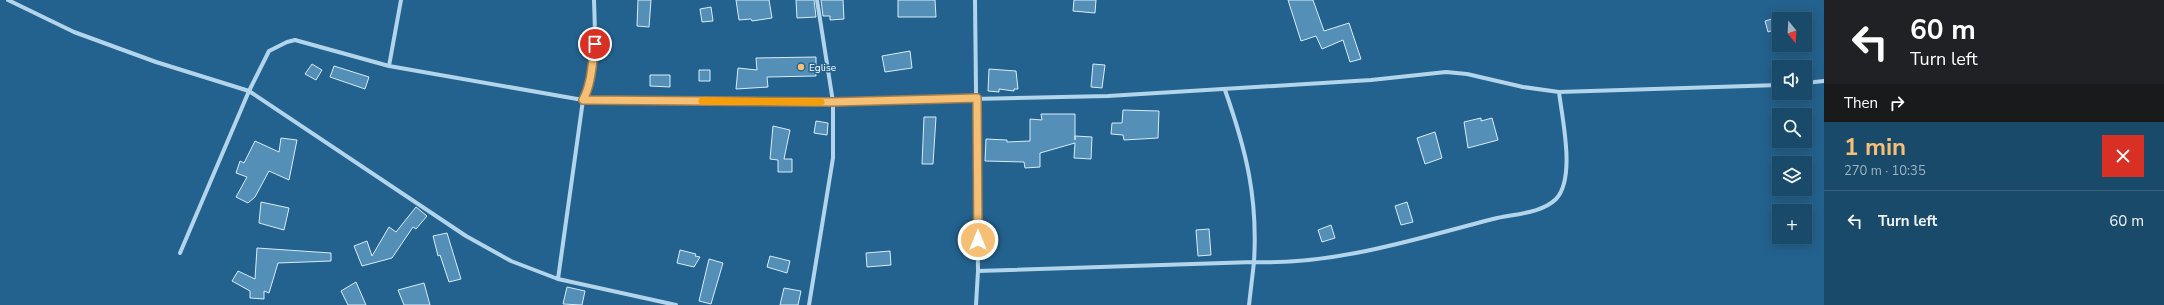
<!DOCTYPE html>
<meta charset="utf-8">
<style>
:root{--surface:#1a4a6a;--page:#235170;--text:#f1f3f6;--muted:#9fb3c1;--line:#38627e;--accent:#f6bf76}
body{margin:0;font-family:"Nunito Sans",sans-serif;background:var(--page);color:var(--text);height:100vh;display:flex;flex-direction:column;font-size:15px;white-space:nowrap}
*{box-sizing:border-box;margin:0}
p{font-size:13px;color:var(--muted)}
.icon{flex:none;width:22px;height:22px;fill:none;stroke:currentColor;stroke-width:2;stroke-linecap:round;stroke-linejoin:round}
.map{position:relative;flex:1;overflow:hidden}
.details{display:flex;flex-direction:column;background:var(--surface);width:340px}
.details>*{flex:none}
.guide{background:#202124;color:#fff;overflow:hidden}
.needle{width:26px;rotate:162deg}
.buttons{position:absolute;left:1772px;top:12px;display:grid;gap:8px}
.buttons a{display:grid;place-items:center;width:40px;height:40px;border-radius:0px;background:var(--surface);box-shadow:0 2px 10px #0003,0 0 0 1px var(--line);font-size:20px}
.pin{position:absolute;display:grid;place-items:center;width:34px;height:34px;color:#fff;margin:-17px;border:2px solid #fff;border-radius:50%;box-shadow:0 1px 4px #0007}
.me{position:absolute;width:44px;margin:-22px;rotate:0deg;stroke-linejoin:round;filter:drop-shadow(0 0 3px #0008)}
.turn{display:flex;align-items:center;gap:14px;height:84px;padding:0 20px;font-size:18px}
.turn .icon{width:52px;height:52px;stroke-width:2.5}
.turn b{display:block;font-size:28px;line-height:34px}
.then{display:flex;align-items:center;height:38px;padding:0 20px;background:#0003;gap:8px;font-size:15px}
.round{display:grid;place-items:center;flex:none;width:42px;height:42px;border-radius:0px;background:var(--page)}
.summary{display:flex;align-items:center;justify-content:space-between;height:68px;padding:0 20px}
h1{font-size:24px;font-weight:700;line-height:30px;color:var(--accent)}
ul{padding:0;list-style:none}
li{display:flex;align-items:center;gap:12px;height:60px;padding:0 20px;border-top:1px solid var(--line)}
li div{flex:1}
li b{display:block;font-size:15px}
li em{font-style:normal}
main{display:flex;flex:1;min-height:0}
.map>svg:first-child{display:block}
.building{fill:#548fb8;stroke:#d8ecf9}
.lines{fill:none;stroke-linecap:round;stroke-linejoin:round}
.street{stroke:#b3d5ec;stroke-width:4}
.route-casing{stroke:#a07c4d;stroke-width:10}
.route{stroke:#f6bf76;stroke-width:7}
.slow{stroke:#f59e0b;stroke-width:7}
.poi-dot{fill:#f6bf76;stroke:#23628e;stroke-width:1.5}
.labels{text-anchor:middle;stroke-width:3;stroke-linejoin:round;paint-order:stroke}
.poi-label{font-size:10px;fill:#fff;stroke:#23628e;text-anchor:start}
</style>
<main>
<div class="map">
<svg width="1824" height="305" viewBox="0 0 1824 305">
<rect width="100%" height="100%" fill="#23628e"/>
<!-- building -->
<path class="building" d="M638 0H651L649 27 637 26Z
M736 0H769L772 18 752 21 751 19 739 20Z
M796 0H814L816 17 797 18Z
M821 0H843L844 19 830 20V16H823Z
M898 0H935L936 17H898Z
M1074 0H1096L1095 13 1073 11Z
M1288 0H1313L1324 31 1349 23 1361 59 1350 62 1343 40 1322 49 1316 36 1301 41Z
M711 7 713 21 702 22 700 9Z
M1779 17V28L1768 32 1765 21Z
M910 51 912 68 885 72 882 56Z
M816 57V76L767 77 768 87 736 89 738 68 757 70 756 58Z
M312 64 322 70 316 80 305 74Z
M1093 64 1105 65 1102 88 1091 87Z
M334 66 369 77 365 89 330 77Z
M989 69 1016 71 1018 89H1014V91L999 89V92L988 91Z
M699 70H710V81H699Z
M650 75H670V87L650 86Z
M1123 110 1159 111 1158 138 1124 140 1123 135 1111 134 1112 123H1122Z
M1041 114H1075V140V136L1092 137 1091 159 1074 158 1075 143 1040 153V167L1025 168 1024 162 985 161 986 139 1007 140V142L1030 141V119L1042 120Z
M924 117H936L933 164H922Z
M1481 118V121L1492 118 1498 140 1468 148 1464 122Z
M816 121 828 123 827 135 814 133Z
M773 126 790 130 784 159H792V172H778V160L770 159Z
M1435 132 1442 158 1425 164 1417 138Z
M281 138 297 140 289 180 269 171 255 197 248 203 236 197 247 177 236 173 240 161 244 163 255 141 279 152Z
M261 202 289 208 284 230 259 223Z
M1407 202 1413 222 1401 225 1395 206Z
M416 207 427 216 416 229 413 227 392 258 362 266 354 246 367 241 372 256 389 227 396 232Z
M1331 225 1335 238 1322 242 1318 230Z
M1209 229 1211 255 1198 256 1196 230Z
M447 233 461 279 449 282 440 255 438 256 433 236Z
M257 248 331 253V261L278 263 269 293 264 291V299L250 298V291L232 281 238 271 255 279Z
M680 250 696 254 695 256 700 257 694 267 677 263Z
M890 251 891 265 867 267 866 253Z
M770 256 790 261 787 273 767 267Z
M709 259 723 263 711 304 699 301Z
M356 282 366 305H348L341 291Z
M424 283 430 305H404L398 290Z
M567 287 585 291 582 305 563 304Z
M784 288 801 291 798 305H780Z"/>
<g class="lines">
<!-- street -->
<path class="street" d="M8 0 74 32 156 62 249 91 466 236 511 261 558 279 676 305
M975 0 978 271 976 305
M389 66 401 0
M1805 83 1824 81
M1225 90C1246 150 1258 197 1254 262 1336 265 1415 239 1493 219 1512 214 1541 214 1556 199 1576 178 1562 118 1559 92
M180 253 249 91 269 51 287 42 295 40 389 66 583 100 833 102 1108 96 1371 80 1446 72 1467 74 1523 87 1559 92 1779 85
M978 271 1254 262 1249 305
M558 279 583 100C598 71 595 32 594 0
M809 305 833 158V102L817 0"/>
</g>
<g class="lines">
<defs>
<path id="route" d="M595 44C592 63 592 83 583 100L833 102 977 98 978 240"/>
</defs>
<!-- route casing -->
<use href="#route" class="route-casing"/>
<!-- route -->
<use href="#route" class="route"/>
<!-- slow -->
<path class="slow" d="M702 101 821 102"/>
</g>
<!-- markers -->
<circle class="poi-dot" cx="801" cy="67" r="4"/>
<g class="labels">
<!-- poi labels -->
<g class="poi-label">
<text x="809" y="71">Eglise</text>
</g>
</g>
</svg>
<div class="buttons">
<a><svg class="needle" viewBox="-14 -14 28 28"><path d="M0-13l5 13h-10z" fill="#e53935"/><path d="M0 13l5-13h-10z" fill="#9fb3c1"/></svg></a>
<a><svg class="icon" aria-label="sound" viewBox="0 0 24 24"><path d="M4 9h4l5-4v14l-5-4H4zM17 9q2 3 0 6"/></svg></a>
<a><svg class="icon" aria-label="search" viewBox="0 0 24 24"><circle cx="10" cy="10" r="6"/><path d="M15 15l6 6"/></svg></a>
<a><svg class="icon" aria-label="layers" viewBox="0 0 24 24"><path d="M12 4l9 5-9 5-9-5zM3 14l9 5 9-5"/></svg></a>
<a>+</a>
</div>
<div class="pin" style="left:595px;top:44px;background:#d93025"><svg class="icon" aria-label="arrive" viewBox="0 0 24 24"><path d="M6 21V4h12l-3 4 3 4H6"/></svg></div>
<svg class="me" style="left:978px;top:240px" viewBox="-20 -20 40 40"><circle r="17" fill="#f6bf76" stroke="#fff" stroke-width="3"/><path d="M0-11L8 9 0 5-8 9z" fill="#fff"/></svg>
</div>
<section class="details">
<div class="guide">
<div class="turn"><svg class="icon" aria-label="left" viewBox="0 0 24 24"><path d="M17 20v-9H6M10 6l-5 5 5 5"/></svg><div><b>60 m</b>Turn left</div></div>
<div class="then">Then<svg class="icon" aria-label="right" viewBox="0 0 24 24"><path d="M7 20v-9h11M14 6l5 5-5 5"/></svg></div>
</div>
<div class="summary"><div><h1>1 min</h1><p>270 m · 10:35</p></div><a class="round" style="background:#d93025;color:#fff"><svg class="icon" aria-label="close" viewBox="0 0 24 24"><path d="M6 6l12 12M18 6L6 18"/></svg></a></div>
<ul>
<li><svg class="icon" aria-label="left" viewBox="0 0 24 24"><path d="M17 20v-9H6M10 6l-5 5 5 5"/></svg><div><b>Turn left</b></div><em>60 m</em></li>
</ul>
</section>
</main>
